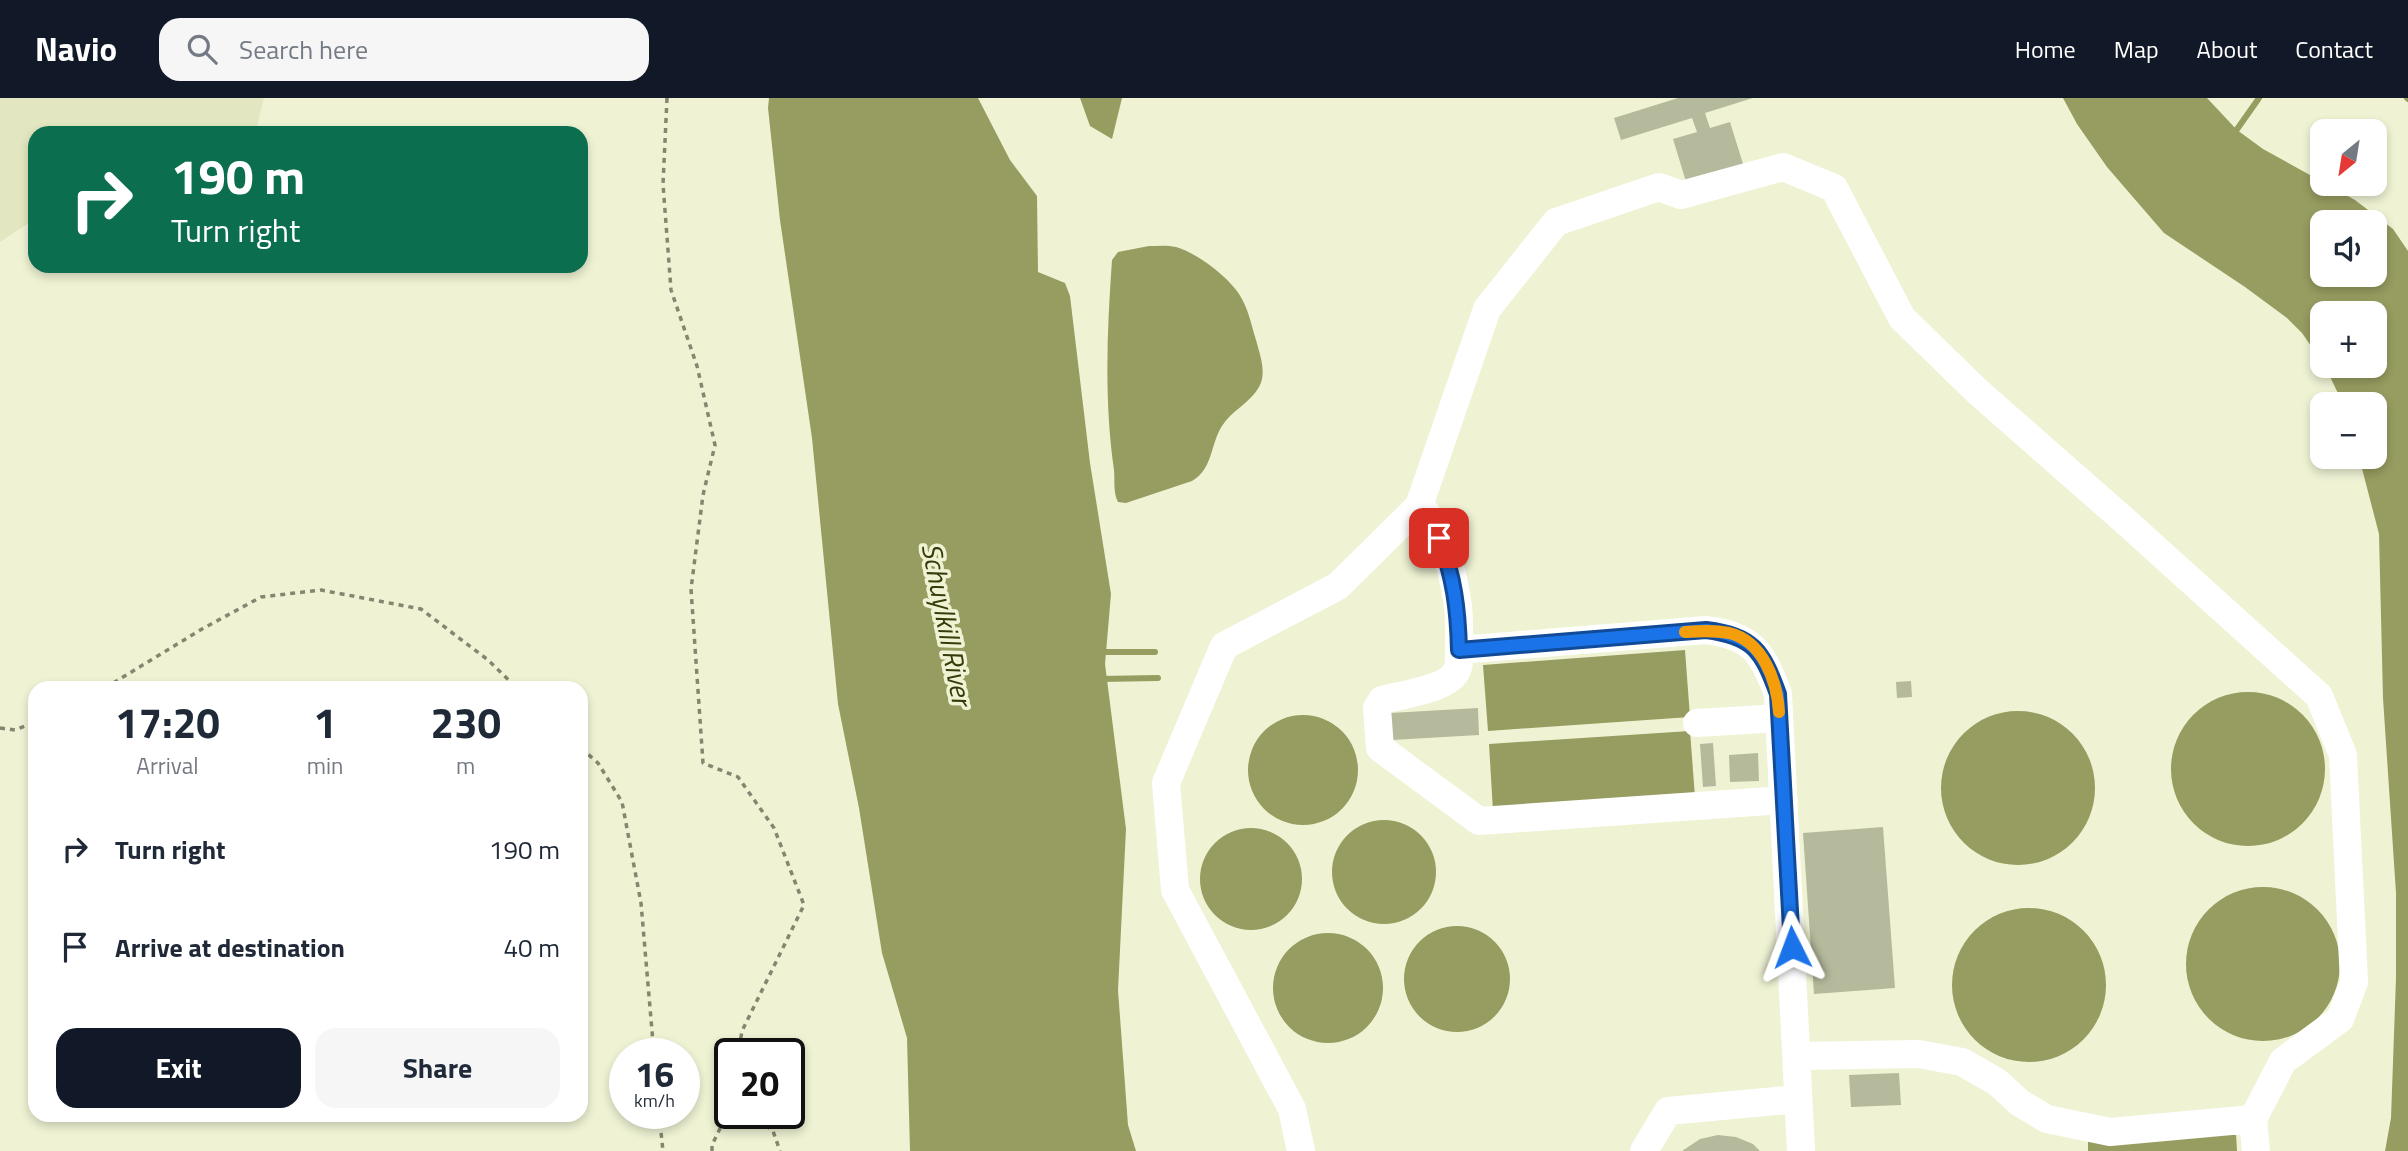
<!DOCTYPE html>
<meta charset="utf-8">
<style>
:root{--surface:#fff;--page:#f6f6f7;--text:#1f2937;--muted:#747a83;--accent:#111827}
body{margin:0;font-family:"Titillium Web",sans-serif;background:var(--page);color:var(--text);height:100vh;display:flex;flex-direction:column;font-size:26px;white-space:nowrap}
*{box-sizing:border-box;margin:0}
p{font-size:23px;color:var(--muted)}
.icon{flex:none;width:38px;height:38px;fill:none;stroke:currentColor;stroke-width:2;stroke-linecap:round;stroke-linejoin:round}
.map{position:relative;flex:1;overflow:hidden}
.side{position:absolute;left:28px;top:583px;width:560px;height:441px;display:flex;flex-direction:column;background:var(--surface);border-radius:21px;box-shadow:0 4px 10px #0003}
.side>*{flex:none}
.banner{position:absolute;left:28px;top:28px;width:560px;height:147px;border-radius:21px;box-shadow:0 4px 10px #0003;background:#0b6e4f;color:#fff;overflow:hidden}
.needle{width:46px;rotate:210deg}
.tools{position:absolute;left:2310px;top:21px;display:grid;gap:14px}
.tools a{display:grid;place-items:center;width:77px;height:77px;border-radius:14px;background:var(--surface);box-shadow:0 4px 10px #0003;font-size:35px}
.speed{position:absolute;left:609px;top:940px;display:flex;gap:14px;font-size:35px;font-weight:700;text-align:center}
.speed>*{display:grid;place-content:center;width:91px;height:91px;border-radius:50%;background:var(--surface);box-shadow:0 4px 10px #0003;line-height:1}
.speed small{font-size:18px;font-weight:400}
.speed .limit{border:4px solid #111;border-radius:10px;background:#fff;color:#111}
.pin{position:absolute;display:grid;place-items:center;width:60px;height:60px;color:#fff;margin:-30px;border-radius:14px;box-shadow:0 4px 10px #0006}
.me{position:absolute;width:77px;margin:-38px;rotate:357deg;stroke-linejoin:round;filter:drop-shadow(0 0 5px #0008)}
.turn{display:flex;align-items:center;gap:24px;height:147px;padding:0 28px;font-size:32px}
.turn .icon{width:91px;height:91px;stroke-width:2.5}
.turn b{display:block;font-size:49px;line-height:60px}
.eta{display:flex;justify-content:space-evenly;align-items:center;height:119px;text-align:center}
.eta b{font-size:42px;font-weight:700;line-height:49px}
.action{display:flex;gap:14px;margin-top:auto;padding:14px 28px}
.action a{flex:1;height:80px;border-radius:21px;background:var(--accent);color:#fff;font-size:28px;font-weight:700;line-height:80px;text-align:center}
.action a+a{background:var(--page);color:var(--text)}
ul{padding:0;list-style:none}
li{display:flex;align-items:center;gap:21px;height:98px;padding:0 28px}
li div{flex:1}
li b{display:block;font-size:26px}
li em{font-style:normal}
header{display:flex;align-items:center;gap:42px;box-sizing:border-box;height:98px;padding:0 35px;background:var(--accent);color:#fff}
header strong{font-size:33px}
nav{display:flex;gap:38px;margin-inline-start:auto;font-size:24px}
.search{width:490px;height:63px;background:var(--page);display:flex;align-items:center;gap:18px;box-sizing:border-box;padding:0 24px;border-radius:21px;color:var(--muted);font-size:26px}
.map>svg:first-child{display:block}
.built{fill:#e2e7c1}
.water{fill:#979c60;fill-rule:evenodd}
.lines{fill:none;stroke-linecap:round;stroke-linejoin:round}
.stream{stroke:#979c60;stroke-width:6}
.building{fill:#b6ba9c}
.path{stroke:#848671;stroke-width:3.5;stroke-dasharray:5 5;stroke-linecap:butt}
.minor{stroke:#fff;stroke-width:28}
.route-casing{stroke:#114b97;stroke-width:18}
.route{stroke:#1a73e8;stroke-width:12}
.slow{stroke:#f59e0b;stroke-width:12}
.labels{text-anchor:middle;stroke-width:7;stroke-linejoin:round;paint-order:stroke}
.water-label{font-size:28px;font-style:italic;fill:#373a09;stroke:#eff3d4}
</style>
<header>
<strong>Navio</strong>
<div class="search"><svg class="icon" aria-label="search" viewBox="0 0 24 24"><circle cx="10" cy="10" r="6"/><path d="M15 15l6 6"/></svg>Search here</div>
<nav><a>Home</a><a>Map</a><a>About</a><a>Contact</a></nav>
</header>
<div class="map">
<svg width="2408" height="1053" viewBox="0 0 2408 1053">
<rect width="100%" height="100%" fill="#eff3d4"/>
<!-- built -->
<path class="built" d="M0 0H264L256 32 253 35H35V121L0 144Z"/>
<!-- water -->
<path class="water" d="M769 0H978L1010 62 1037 98 1038 174 1065 185 1070 198 1090 365 1111 496 1105 566 1126 731 1118 892 1128 1027 1136 1053H910L907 940 882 855 859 710 838 606 812 340 780 122 768 10Z
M1080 0H1122L1112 41 1090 28Z
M2063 0H2207L2237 32 2263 51 2355 102 2393 131 2408 153V1053H2385L2391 1020 2396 880V795L2383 600 2379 436 2359 359H2375V306H2343L2325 268H2375V215H2322V264L2302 235 2287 220 2245 189 2164 135 2107 69 2077 26ZM2322 124H2375V177H2322Z
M1149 148C1157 148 1167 147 1176 149 1197 155 1232 181 1242 201 1249 214 1252 229 1256 242 1260 257 1267 275 1259 289 1250 305 1231 313 1222 328 1210 347 1213 371 1192 383L1126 405 1118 404C1113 394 1115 383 1114 372 1104 302 1107 233 1112 162L1118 154Z
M1685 552 1690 619 1488 633 1483 567Z
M2171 671a77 77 0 1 1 154 0a77 77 0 1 1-154 0Z
M1941 690a77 77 0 1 1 154 0a77 77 0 1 1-154 0Z
M1248 672a55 55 0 1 1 110 0a55 55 0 1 1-110 0Z
M1690 633 1695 699 1493 713 1489 646Z
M1332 774a52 52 0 1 1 104 0a52 52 0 1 1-104 0Z
M1200 781a51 51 0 1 1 102 0a51 51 0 1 1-102 0Z
M2186 866a77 77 0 1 1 154 0a77 77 0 1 1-154 0Z
M1952 887a77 77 0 1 1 154 0a77 77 0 1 1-154 0Z
M1404 881a53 53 0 1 1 106 0a53 53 0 1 1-106 0Z
M1273 890a55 55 0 1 1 110 0a55 55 0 1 1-110 0Z
M2236 1035 2237 1053H2088V1043Z"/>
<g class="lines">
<!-- stream -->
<path class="stream" d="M2407 0 2408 1
M2233 37 2259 0
M1101 554H1155
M1100 581 1158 580"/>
</g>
<!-- building -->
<path class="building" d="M1678 0H1753L1705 15 1710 30 1730 24 1744 69 1687 87 1673 41 1697 34 1692 20 1621 42 1614 20Z
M1911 583 1912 599 1897 600 1896 584Z
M1478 610 1479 637 1392 642 1390 615Z
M1713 645 1716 688 1703 689 1700 646Z
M1758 655 1759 683 1730 684 1729 657Z
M1883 729 1895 890 1814 896 1803 735Z
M1899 975 1901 1007 1851 1009 1849 977Z
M1718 1037 1736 1039 1753 1046 1760 1053H1682L1700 1041Z"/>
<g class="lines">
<!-- path -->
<path class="path" d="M667 0 663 86 671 192 697 268 715 347 703 397 691 491 703 665 738 679 774 730 804 807 742 933 738 956
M105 590 202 531 261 499 321 492 421 511 488 562 517 590
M0 630 15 632 35 624
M581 650 598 665 622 704 641 805 654 956
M659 1015 663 1053
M750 1015 773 1033 780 1053
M726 1018 730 998
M712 1053V1047L726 1018 736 1015"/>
<!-- minor -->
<path class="minor" d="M1419 408C1441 425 1453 475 1457 502 1460 518 1459 536 1459 552L1706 532C1752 538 1762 553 1778 596L1801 1053
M1459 552C1459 559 1460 568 1456 574 1447 591 1401 597 1382 602L1377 610 1380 650 1479 723 1784 702
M1697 625 1779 620
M1798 958 1919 956 1962 964 1997 984 2020 1005 2047 1021 2110 1034 2253 1021
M1301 1053 1292 1011 1175 792 1166 685 1224 548 1338 488 1419 408 1487 211 1556 124 1659 89 1681 97 1783 69 1834 90 1902 220 1977 293 2125 423 2319 598 2343 657 2354 884 2340 921 2283 963 2253 1021 2256 1053
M1644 1053 1668 1013 1798 1001"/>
</g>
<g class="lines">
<defs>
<path id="route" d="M1439 440C1454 479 1458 511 1459 552L1706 532C1753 538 1762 552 1778 596L1792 849"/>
</defs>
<!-- route casing -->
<use href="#route" class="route-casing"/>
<!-- route -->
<use href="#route" class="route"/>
<!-- slow -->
<path class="slow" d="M1685 534C1700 533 1714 532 1729 535 1763 543 1777 583 1779 614"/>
</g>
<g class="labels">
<!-- water labels -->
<g class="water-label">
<text transform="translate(947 526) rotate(79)" y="10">Schuylkill River</text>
</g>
</g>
</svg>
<div class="tools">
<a><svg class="needle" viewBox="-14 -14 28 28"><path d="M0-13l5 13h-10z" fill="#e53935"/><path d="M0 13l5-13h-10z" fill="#747a83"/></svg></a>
<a><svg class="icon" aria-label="sound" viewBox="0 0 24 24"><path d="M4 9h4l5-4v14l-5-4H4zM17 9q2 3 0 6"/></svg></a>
<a>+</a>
<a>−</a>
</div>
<div class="speed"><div>16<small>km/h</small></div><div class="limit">20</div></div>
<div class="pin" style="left:1439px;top:440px;background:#d93025"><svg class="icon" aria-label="arrive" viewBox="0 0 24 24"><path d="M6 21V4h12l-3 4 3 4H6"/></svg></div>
<svg class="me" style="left:1792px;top:849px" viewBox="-20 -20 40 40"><path d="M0-17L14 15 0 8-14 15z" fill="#1a73e8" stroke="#fff" stroke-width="4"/></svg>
<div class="banner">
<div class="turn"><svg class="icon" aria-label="right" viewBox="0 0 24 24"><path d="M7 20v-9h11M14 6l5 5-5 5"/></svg><div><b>190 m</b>Turn right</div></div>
</div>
<section class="side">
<div class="eta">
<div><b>17:20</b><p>Arrival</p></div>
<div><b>1</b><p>min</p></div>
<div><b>230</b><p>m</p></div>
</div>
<ul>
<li><svg class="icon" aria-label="right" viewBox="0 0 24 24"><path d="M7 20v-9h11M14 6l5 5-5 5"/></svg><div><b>Turn right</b></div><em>190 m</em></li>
<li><svg class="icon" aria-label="arrive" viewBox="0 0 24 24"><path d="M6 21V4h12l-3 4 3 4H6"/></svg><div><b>Arrive at destination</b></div><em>40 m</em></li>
</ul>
<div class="action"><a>Exit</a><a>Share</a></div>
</section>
</div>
